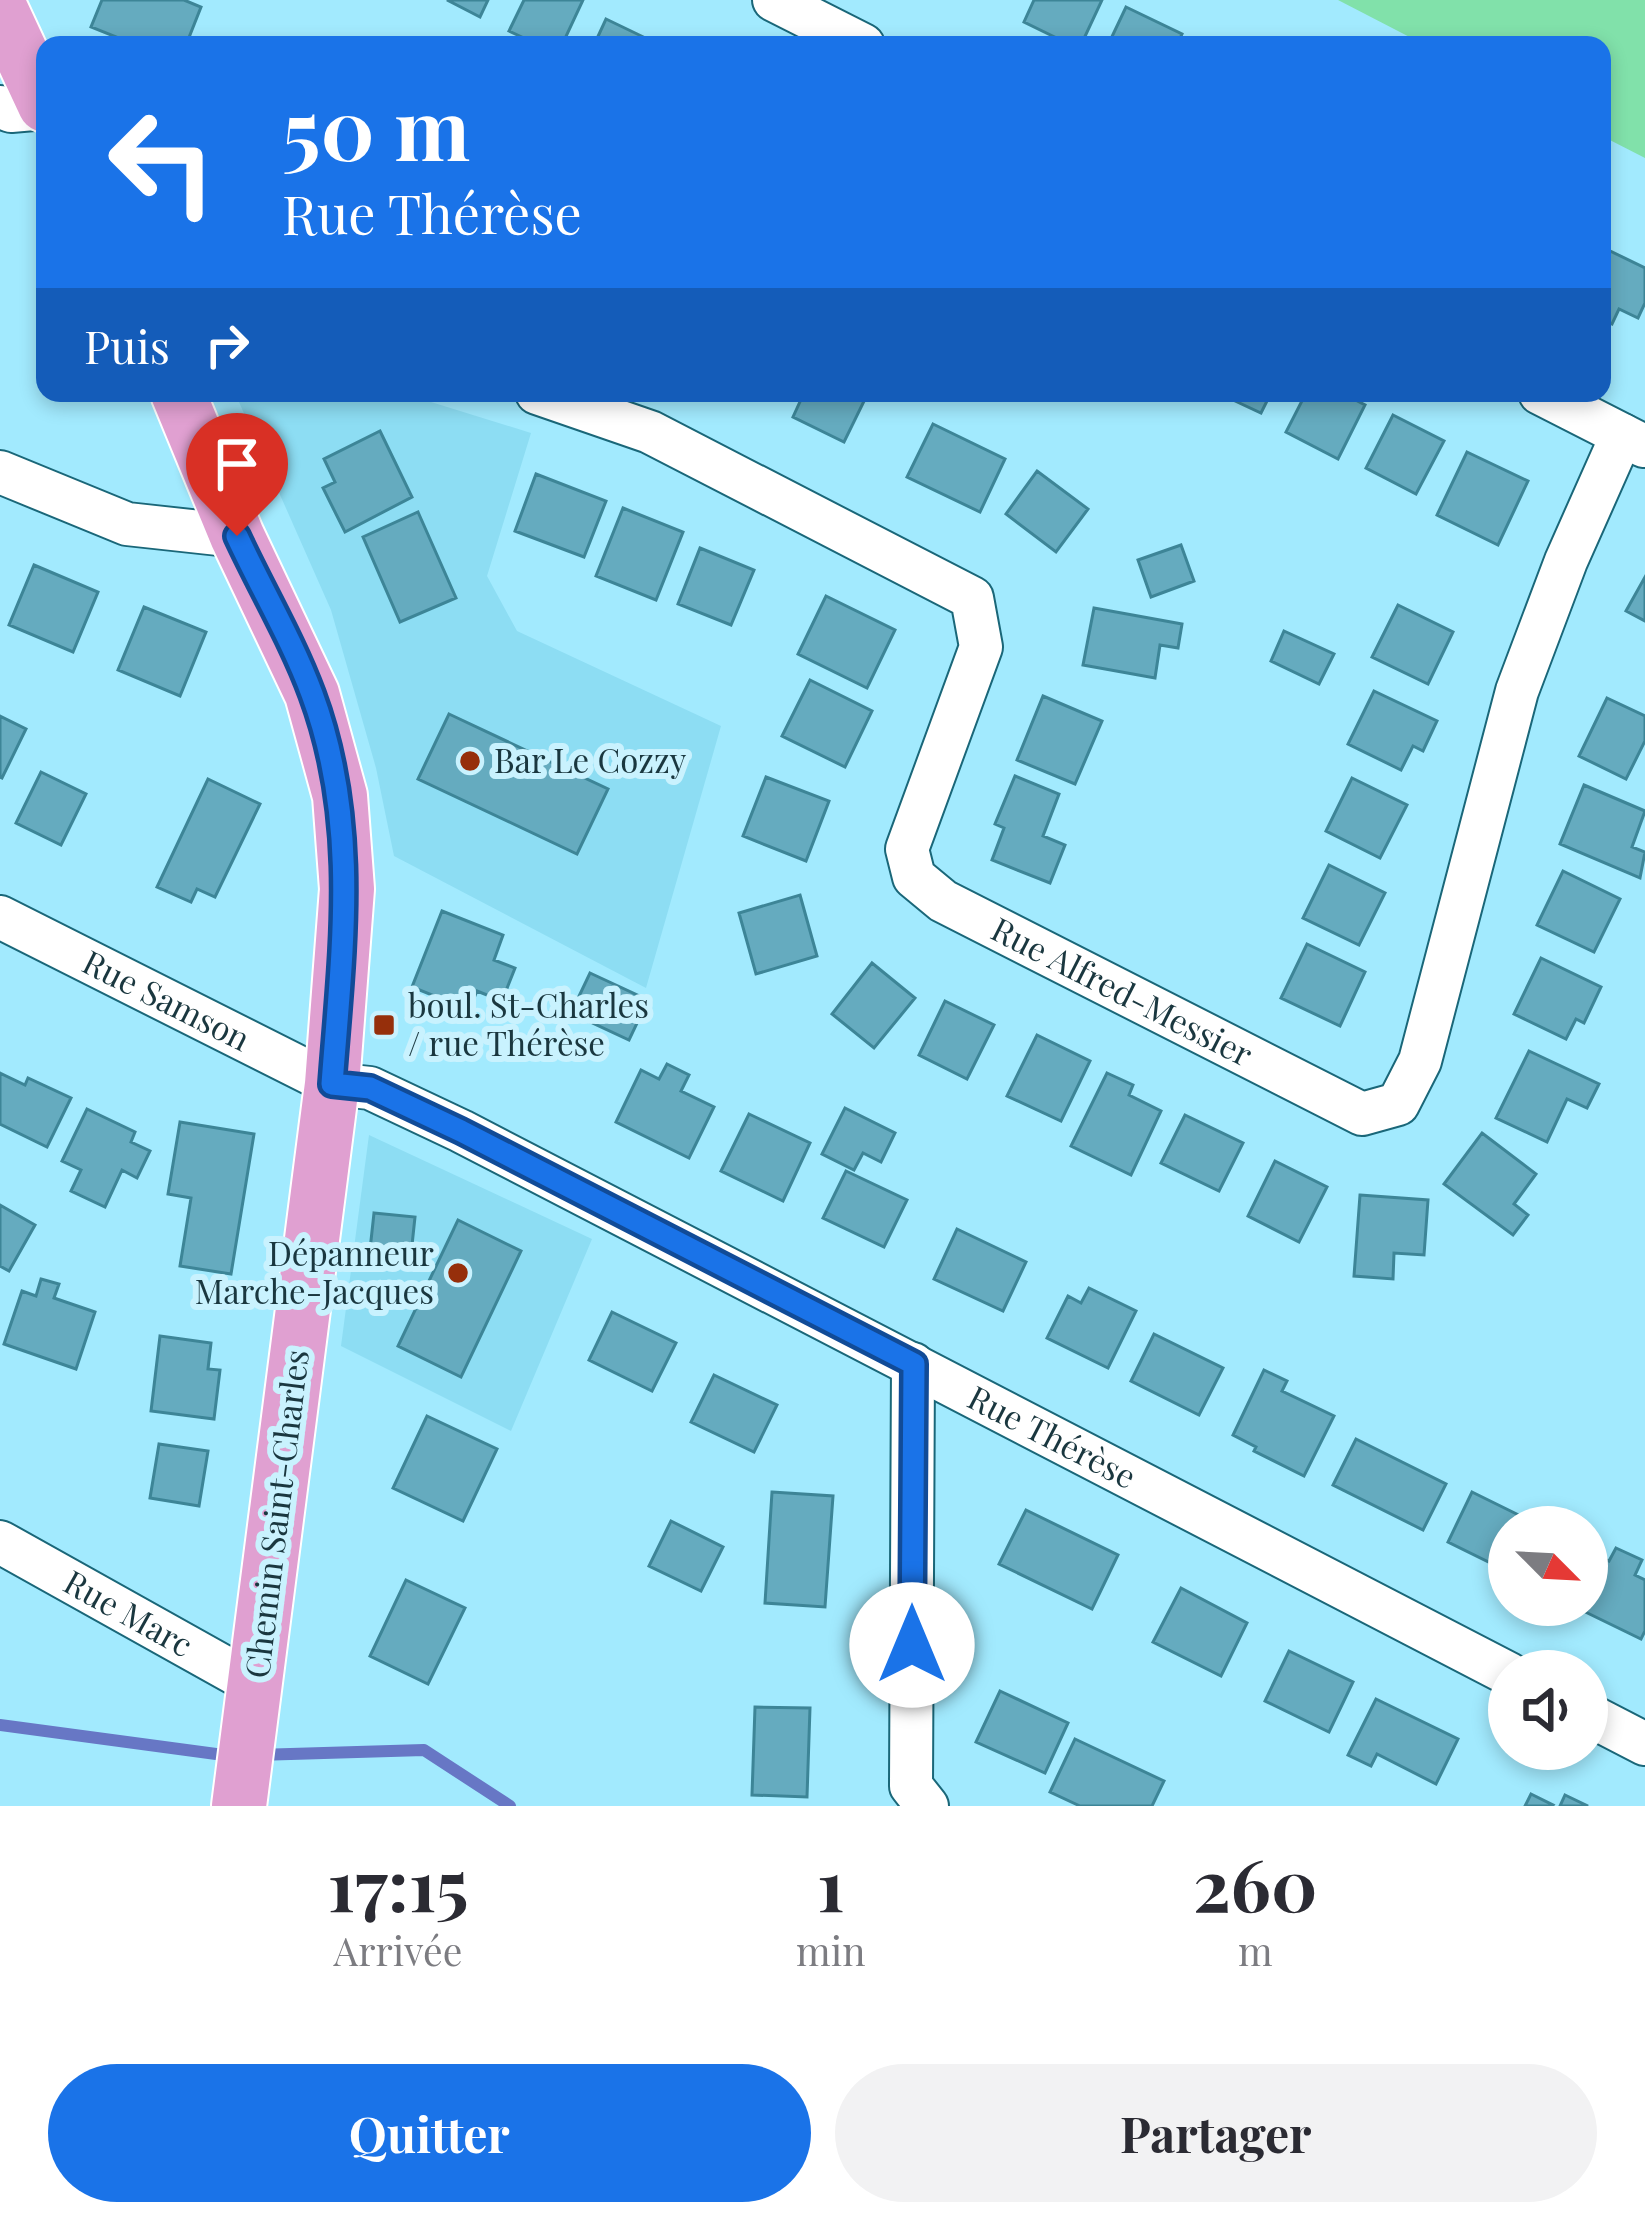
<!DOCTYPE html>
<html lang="fr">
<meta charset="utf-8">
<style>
:root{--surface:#fff;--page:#f2f2f3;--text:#2b2b33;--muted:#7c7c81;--accent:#1a73e8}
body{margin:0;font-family:"Playfair Display",serif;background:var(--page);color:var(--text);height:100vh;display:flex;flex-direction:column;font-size:45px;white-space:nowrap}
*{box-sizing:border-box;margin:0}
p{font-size:39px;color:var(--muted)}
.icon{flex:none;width:66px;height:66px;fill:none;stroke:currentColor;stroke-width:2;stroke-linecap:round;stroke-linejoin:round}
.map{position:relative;height:1806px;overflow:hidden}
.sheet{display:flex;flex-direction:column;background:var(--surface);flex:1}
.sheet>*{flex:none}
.banner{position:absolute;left:36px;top:36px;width:1575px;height:366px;border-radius:24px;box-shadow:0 6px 18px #0003;background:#1a73e8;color:#fff;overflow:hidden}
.needle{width:78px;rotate:114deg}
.fabs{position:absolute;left:1488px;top:1506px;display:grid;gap:24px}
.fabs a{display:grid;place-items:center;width:120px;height:120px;border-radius:50%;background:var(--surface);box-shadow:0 6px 18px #0003;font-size:60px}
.pin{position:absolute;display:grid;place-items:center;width:102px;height:102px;color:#fff;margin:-123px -51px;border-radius:50% 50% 50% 0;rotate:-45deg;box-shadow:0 0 12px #0007}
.pin .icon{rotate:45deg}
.me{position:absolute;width:132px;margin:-66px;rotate:0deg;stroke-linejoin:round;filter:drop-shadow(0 0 9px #0008)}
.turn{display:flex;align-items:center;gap:42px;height:252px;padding:0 48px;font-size:54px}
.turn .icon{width:156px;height:156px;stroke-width:2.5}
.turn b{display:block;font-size:84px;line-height:102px}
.then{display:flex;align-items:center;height:114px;padding:0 48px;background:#0003;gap:24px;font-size:45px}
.eta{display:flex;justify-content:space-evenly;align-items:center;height:204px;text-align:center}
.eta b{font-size:72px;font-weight:700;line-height:84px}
.button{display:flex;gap:24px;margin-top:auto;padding:24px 48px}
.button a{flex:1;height:138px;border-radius:72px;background:var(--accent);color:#fff;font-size:48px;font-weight:700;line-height:138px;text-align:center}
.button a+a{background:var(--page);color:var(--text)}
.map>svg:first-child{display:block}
.built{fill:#8dddf3}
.green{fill:#81e1aa}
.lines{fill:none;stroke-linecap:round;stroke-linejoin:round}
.stream{stroke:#6777c5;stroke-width:12}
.building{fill:#65abbf;stroke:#3d8597;stroke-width:3}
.minor-casing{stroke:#1a6779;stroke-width:46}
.major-casing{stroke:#fff;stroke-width:58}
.minor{stroke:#fff;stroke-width:42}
.major{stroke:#e0a0d1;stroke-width:54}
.route-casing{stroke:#114b97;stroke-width:30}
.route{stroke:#1a73e8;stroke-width:21}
.poi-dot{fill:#962f0b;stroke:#c9f2fe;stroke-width:4.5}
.labels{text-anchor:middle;stroke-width:12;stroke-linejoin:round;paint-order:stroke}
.poi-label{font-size:33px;fill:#1a373f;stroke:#c9f2fe;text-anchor:start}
.street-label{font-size:33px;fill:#1a373f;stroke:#c9f2fe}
</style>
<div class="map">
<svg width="1645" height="1806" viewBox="0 0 1645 1806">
<rect width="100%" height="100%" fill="#a2eafe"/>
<!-- built -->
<path class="built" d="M235 393H402L531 433 487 576 517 631 721 726 646 988 394 856 376 768 331 610Z
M369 1135 592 1239 511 1431 341 1346Z"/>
<!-- green -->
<path class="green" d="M1338 0H1645V158L1602 136V45H1425Z"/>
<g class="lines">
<!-- stream -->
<path class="stream" d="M0 1725 231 1756
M257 1755 424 1750 510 1806"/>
</g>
<!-- building -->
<path class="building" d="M102 0H184L201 7 186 45H136L91 27Z
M447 0H488L480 17Z
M524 0H583L562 45H539L509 31Z
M1034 0H1102L1081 45H1071L1024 22Z
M1126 7 1182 34 1177 45H1108Z
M606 19 660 45H594Z
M1602 247 1645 268V303L1638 318 1619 309 1612 324 1602 319Z
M804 393H868L844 442 793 417Z
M1218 393H1271L1261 413Z
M1306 393H1342L1365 405 1338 459 1286 432Z
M1393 415 1444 441 1416 494 1366 468Z
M933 424 1005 459 980 512 907 477Z
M380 431 412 497 345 532 323 488 335 482 324 459Z
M1467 452 1528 481 1498 545 1437 515Z
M1037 471 1088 509 1056 552 1006 514Z
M536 474 606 501 584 557 515 531Z
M623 508 683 532 656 600 596 576Z
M418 512 456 598 400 622 363 537Z
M1181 545 1194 581 1151 597 1138 560Z
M700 548 754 570 731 625 678 604Z
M34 565 98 592 73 652 9 625Z
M1645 577V621L1626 611Z
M826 596 895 630 867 688 798 654Z
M1398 605 1453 632 1428 684 1372 657Z
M144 607 206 632 180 696 118 670Z
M1094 608 1182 624 1178 648 1160 645 1155 678 1083 665Z
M1284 631 1334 654 1319 684 1271 661Z
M810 680 872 711 845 767 782 736Z
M1374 691 1437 721 1423 751 1413 746 1401 770 1348 744Z
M1043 696 1102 721 1075 784 1017 760Z
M1607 698 1645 716V741L1626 779 1579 756Z
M449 714 608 789 577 854 418 779Z
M0 716 26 729 2 778 0 777Z
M41 772 86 794 61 845 16 823Z
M1015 776 1059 794 1043 836 1065 845 1050 883 992 860 1004 828 995 824Z
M766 777 829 801 806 861 743 836Z
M1352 778 1407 805 1380 858 1326 831Z
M208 779 260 804 215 897 197 889 191 902 157 887Z
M1584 785 1645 811 1632 847 1645 852 1640 878 1560 844Z
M1329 865 1385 893 1359 945 1303 918Z
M1563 871 1620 899 1594 952 1537 925Z
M800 895 817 956 756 974 739 913Z
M442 911 503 935 494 960 515 968 502 1001 477 991 469 1010 412 987Z
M1307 944 1365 972 1340 1026 1281 998Z
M1541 958 1601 987 1584 1023 1576 1019 1566 1039 1514 1014Z
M872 963 915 998 874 1048 832 1014Z
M590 973 648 1000 629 1040 571 1013Z
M945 1001 994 1025 967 1079 919 1055Z
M1037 1035 1090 1061 1061 1121 1007 1096Z
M1529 1051 1599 1084 1587 1108 1567 1099 1547 1142 1496 1118Z
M667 1064 689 1075 681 1091 714 1107 689 1158 616 1122 641 1070 659 1079Z
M0 1073 25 1085 28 1078 71 1098 47 1147 0 1124Z
M1107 1073 1133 1085 1129 1095 1161 1111 1131 1175 1071 1146Z
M845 1108 895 1133 881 1162 863 1153 854 1170 822 1154Z
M87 1109 135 1132 131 1142 150 1151 137 1178 122 1170 105 1207 71 1191 81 1170 62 1161Z
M749 1114 810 1143 783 1201 721 1171Z
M1185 1115 1243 1143 1219 1191 1161 1163Z
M180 1122 254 1134 231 1274 180 1266 191 1198 168 1194Z
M1482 1133 1536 1174 1514 1204 1528 1215 1513 1235 1444 1184Z
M1275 1161 1327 1187 1299 1242 1248 1216Z
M846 1171 907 1200 884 1247 823 1218Z
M1360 1195 1428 1200 1424 1255 1394 1253 1393 1279 1354 1276Z
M0 1205 35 1225 9 1271 0 1266Z
M374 1213 415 1217 410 1264 369 1259Z
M458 1220 521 1251 461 1377 398 1346Z
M957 1229 1026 1262 1003 1311 934 1279Z
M41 1279 59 1284 54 1298 95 1312 76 1369 4 1344 22 1291 36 1296Z
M1089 1288 1136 1311 1108 1368 1047 1338 1068 1296 1081 1303Z
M612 1312 676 1343 652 1391 589 1360Z
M1154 1334 1223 1368 1199 1415 1131 1381Z
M160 1336 211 1343 208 1369 220 1370 214 1419 151 1411Z
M1264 1370 1287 1381 1282 1391 1334 1416 1304 1476 1254 1451 1256 1447 1233 1435Z
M714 1375 777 1405 754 1452 691 1422Z
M427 1416 497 1449 463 1521 393 1488Z
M1356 1439 1446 1484 1423 1530 1333 1485Z
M159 1444 208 1451 199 1506 150 1498Z
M772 1492 833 1496 825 1607 765 1603Z
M1472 1492 1543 1527H1509V1572L1448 1542Z
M1026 1510 1118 1555 1092 1609 999 1564Z
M671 1521 723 1547 701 1591 649 1566Z
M1616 1548 1642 1560 1635 1575 1645 1580V1631L1641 1639 1571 1605H1587V1551L1609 1561Z
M406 1580 465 1608 428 1684 370 1656Z
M1181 1588 1247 1623 1221 1676 1153 1642Z
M1289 1651 1353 1682 1329 1732 1265 1701Z
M1000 1691 1068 1723 1045 1773 976 1742Z
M1376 1699 1458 1739 1436 1784 1377 1754 1371 1766 1348 1755Z
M755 1707 810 1708 807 1797 752 1795Z
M1075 1739 1164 1781 1152 1806H1080L1050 1792Z
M1531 1794 1553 1805 1552 1806H1525Z
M1565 1795 1588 1806H1560Z"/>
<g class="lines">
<defs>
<g id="minor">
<path d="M774 0 863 45"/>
<path d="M0 107 11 111 45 108"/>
<path id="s1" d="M537 393 650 432 972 598 981 647 907 849 914 877 943 901 1362 1114 1398 1104 1420 1061 1517 691 1566 561 1622 435"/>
<path d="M1540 393 1644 446"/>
<path d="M0 472 127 524 237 536"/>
<path id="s2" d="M0 917 332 1084 370 1088 461 1131 1509 1674"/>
<path d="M913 1364 911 1786 927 1806"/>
<path id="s3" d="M0 1542 256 1685"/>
<path d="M1587 1714 1645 1744"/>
</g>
<path id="major" d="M0 8 45 105
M178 393 237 536 312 694 340 796 347 889 332 1084 239 1806"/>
</defs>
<!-- minor casing -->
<use href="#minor" class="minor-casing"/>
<!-- major casing -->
<use href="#major" class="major-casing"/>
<!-- minor -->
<use href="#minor" class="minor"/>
<!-- major -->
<use href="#major" class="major"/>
</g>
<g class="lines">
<defs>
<path id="route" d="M237 536C261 588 292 640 312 694 360 823 342 951 332 1084L370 1088 461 1131 914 1364 912 1645"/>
</defs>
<!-- route casing -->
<use href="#route" class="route-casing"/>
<!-- route -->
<use href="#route" class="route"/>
</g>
<!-- markers -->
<g class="poi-dot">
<circle cx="470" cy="761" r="12"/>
<rect x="372" y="1013" width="24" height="24" rx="6"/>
<circle cx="458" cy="1273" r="12"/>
</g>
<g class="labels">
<!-- poi labels -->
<g class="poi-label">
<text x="494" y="773">Bar Le Cozzy</text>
<text x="408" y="1018">boul. St-Charles<tspan x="408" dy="38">/ rue Thérèse</tspan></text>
<text x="434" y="1266" text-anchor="end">Dépanneur<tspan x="434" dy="38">Marche-Jacques</tspan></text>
</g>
<!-- street labels -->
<g class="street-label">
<text dy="12" stroke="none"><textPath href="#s1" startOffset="1014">Rue Alfred-Messier</textPath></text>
<text dy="12" stroke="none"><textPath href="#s2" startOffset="186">Rue Samson</textPath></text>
<text dy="12" stroke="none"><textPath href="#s2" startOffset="1176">Rue Thérèse</textPath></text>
<text transform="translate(277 1514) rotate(-83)" y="12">Chemin Saint-Charles</text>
<text dy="12" stroke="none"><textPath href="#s3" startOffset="147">Rue Marc</textPath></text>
</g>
</g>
</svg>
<div class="fabs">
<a><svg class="needle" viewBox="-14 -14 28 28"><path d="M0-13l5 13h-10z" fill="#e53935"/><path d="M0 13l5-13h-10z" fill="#7c7c81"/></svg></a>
<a><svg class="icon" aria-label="sound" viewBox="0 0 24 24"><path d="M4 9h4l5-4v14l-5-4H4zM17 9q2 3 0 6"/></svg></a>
</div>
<div class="pin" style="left:237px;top:536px;background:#d93025"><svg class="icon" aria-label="arrive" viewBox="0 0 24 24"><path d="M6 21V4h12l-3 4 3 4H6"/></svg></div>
<svg class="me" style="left:912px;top:1645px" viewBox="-20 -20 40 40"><circle r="19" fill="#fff"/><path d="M0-13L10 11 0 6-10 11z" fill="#1a73e8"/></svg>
<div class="banner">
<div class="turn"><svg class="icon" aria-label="left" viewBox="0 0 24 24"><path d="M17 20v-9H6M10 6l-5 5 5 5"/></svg><div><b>50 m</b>Rue Thérèse</div></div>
<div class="then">Puis<svg class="icon" aria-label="right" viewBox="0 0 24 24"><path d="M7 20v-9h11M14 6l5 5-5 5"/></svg></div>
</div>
</div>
<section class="sheet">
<div class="eta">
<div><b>17:15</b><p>Arrivée</p></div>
<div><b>1</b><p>min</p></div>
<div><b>260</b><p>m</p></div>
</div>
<div class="button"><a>Quitter</a><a>Partager</a></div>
</section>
